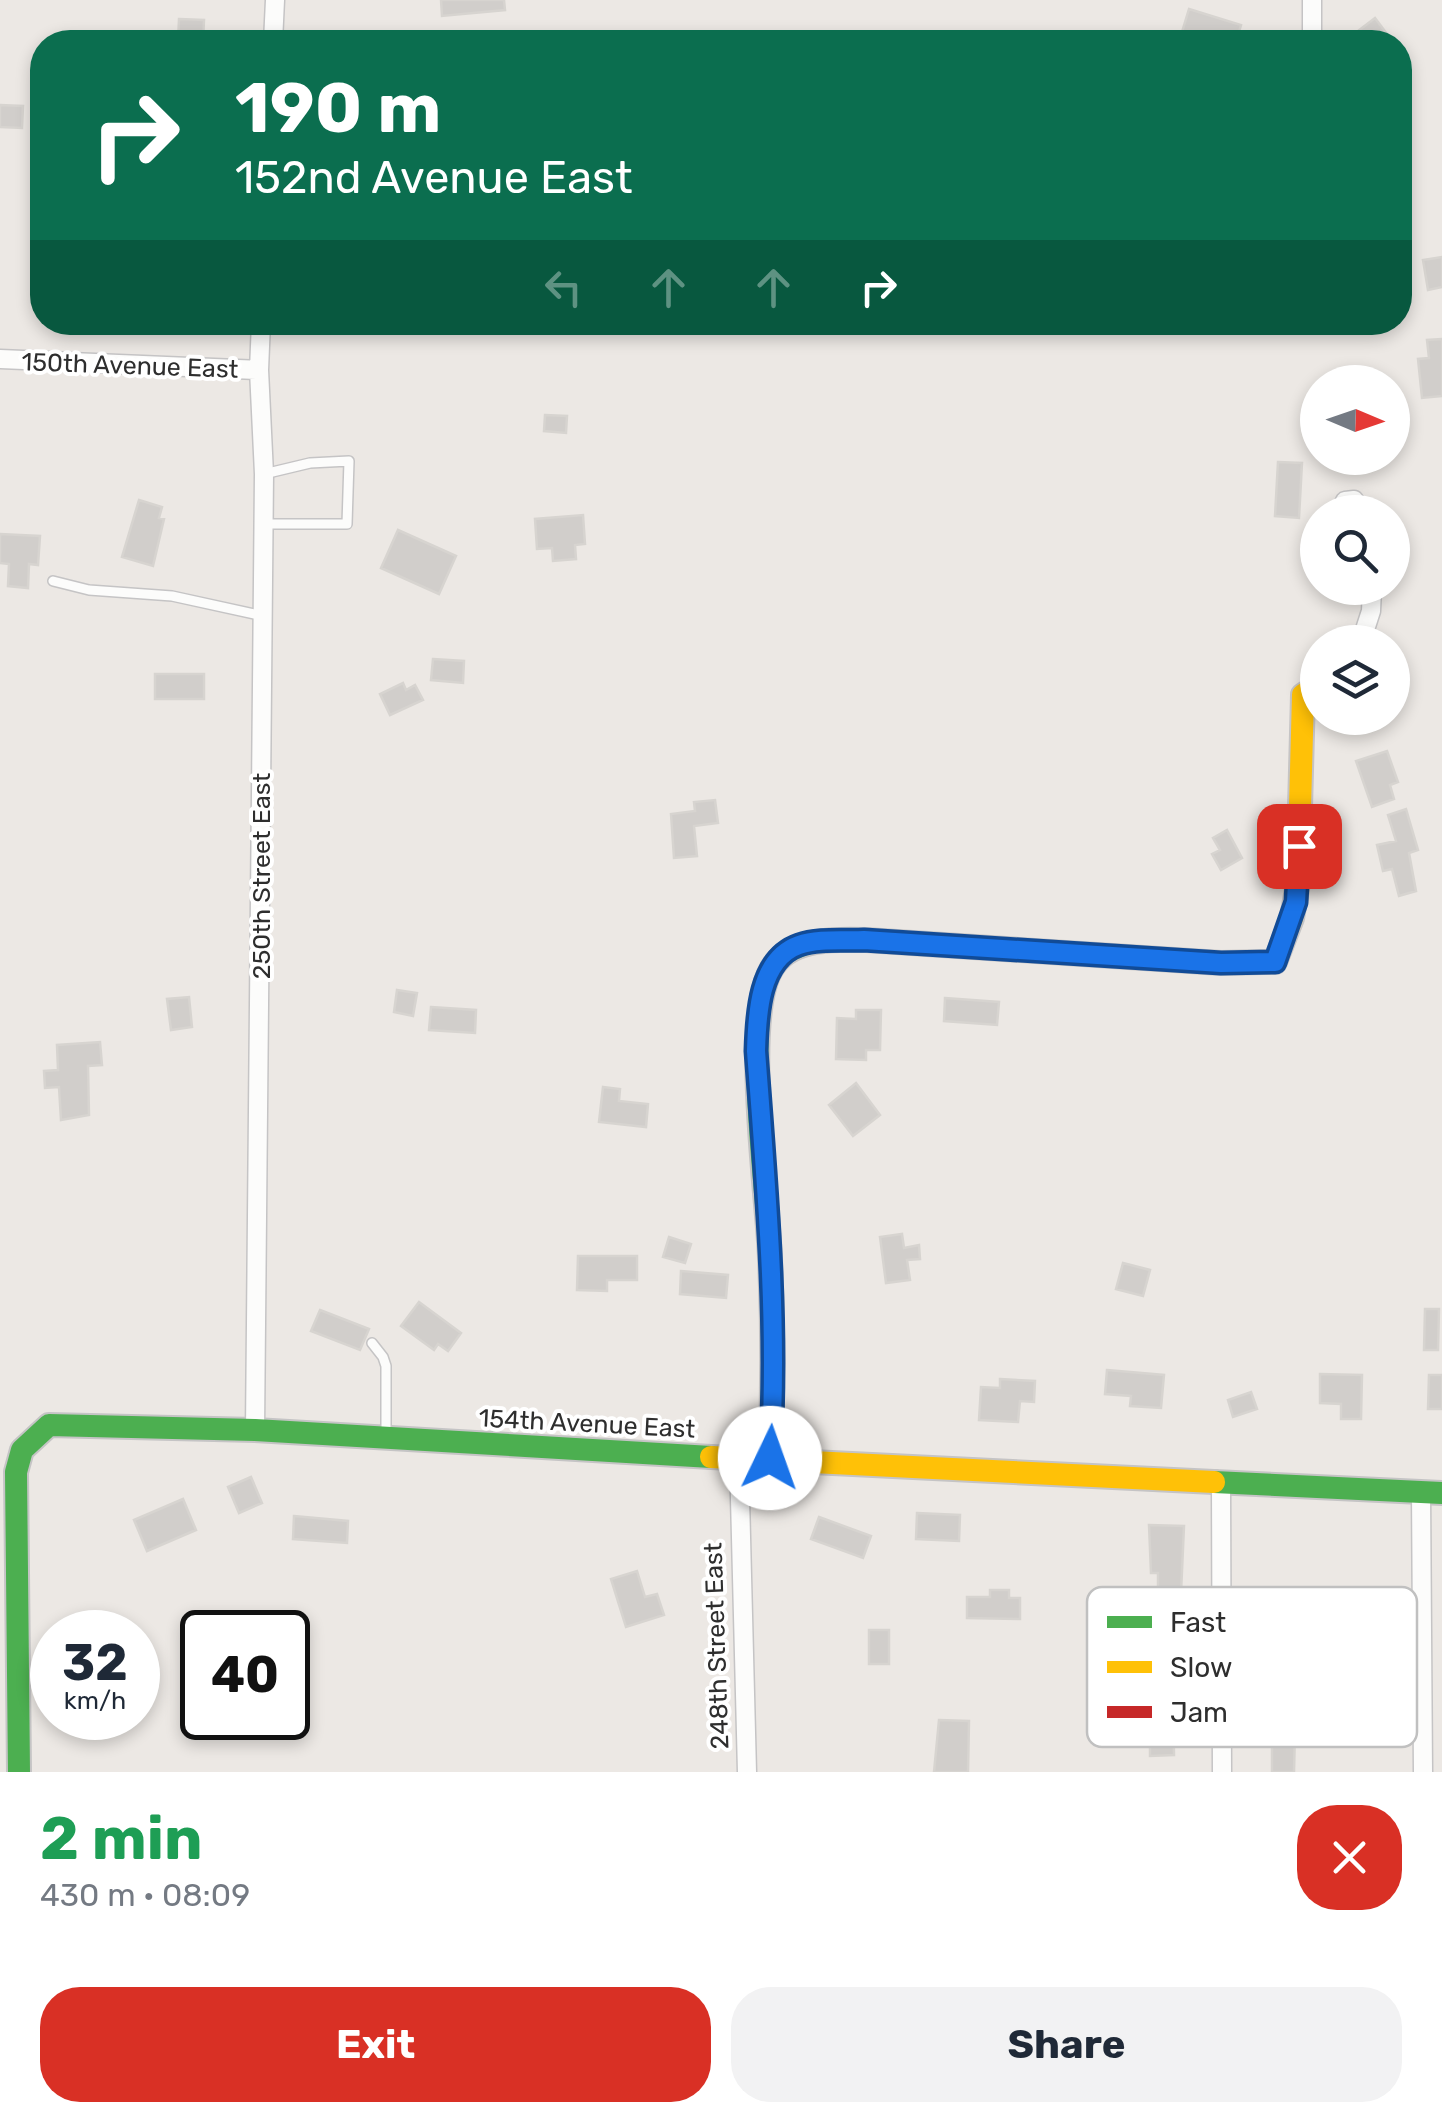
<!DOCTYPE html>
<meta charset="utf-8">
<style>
:root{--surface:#fff;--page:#f2f2f3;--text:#1f2937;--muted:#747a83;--accent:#d93025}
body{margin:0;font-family:Rubik,sans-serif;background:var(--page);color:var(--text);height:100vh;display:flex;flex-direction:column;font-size:38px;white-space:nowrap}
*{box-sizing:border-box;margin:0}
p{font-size:32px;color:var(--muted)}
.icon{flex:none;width:55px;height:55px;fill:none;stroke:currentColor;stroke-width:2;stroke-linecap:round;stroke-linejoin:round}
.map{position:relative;height:1772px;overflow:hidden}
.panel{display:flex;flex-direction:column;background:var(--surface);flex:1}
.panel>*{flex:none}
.banner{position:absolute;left:30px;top:30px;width:1382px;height:305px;border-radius:40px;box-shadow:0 5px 15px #0003;background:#0b6e4f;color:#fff;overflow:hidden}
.needle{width:65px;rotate:92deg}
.controls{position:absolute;left:1300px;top:365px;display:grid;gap:20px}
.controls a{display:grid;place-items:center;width:110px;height:110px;border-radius:50%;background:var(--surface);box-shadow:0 5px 15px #0003;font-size:50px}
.speed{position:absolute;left:30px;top:1610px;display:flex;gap:20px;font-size:50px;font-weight:700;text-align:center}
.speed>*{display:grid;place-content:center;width:130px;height:130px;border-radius:50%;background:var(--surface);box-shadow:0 5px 15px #0003;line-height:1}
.speed small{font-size:25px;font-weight:400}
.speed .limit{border:5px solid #111;border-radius:15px;background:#fff;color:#111}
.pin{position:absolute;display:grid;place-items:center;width:85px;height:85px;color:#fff;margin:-42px;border-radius:20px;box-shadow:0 5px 15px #0006}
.me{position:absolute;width:110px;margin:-55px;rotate:3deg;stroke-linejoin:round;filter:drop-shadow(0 0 8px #0008)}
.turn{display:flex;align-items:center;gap:35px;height:210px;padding:0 40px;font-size:45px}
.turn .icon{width:130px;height:130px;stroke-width:2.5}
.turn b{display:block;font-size:70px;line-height:85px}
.lanes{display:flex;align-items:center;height:95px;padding:0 40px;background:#0003;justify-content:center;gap:50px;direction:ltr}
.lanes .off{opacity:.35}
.round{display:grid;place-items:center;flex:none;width:105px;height:105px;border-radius:40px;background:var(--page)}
.overview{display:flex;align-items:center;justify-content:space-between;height:170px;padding:0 40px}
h1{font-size:60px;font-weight:700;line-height:75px;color:#1e9e55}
.cta{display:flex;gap:20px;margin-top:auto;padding:20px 40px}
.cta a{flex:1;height:115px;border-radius:40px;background:var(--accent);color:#fff;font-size:40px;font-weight:700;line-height:115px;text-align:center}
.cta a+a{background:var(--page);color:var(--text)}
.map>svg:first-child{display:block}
.building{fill:#d1cecb;stroke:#d7d4d0;stroke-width:2.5}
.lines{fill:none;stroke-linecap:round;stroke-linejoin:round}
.lane-casing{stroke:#c5c4c5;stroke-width:12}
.street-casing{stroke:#c5c4c5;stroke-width:21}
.fast-casing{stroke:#c5c4c5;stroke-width:26}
.slow-casing{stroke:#c5c4c5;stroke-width:26}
.jam-casing{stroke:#c5c4c5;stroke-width:26}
.lane{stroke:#fcfcfb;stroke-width:9}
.street{stroke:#fcfcfb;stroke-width:18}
.fast{stroke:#4caf50;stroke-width:22}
.slow{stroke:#ffc107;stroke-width:22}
.jam{stroke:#c62828;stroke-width:22}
.route-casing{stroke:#114b97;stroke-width:25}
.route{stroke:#1a73e8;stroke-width:18}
.labels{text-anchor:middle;stroke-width:8;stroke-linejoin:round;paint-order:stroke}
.street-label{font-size:25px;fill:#2e2e2e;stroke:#fff}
.key{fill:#fff;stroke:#c0c0c0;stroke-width:2.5}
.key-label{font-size:28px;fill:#2e2e2e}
</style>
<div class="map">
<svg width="1442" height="1772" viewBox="0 0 1442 1772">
<rect width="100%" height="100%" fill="#ece8e4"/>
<!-- building -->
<path class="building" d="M441 0H504L505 10 442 16Z
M1189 9 1241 25 1236 42H1194L1196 35 1182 32Z
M1375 18 1393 42H1366L1358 31Z
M179 19 204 20 203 42H178Z
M0 105 23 106 22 128 0 127Z
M1442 257V287L1428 290 1423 260Z
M1442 339V396L1422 398 1418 359 1429 358 1427 340Z
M545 415 567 416 566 433 544 431Z
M1278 462 1302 463 1299 518 1275 516Z
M139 500 162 507 159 518 164 519 153 566 122 557Z
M583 515 585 544 575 545 576 559 553 561 552 548 537 549 535 519Z
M398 530 456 556 439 594 381 568Z
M0 534 40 536 38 565 29 564 28 588 8 586 9 564 0 563Z
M433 659 464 661 463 683 431 680Z
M155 674H204V699H155Z
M403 683 406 690 415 685 423 700 390 715 380 694Z
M1387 751 1398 782 1390 785 1394 799 1372 807 1356 761Z
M715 800 718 823 694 826 697 856 674 858 671 814 695 811 694 802Z
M1406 809 1418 850 1409 853 1416 891 1399 896 1392 869 1383 871 1377 845 1396 841 1388 815Z
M1227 830 1242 858 1221 870 1212 854 1220 850 1213 838Z
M397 990 417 993 413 1016 394 1012Z
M189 997 192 1027 171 1030 167 999Z
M945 998 999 1002 997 1025 944 1021Z
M431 1007 476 1010 475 1033 429 1030Z
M856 1010H881L880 1050H866V1060L836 1059 837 1018 856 1019Z
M100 1042 102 1065 88 1066 89 1115 61 1120 59 1087 45 1088 44 1071 58 1070 57 1045Z
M856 1083 880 1115 853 1136 829 1105Z
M603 1087 620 1089 619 1101 648 1104 646 1127 599 1122Z
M902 1234 904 1248 919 1245 920 1259 907 1260 910 1280 886 1283 880 1237Z
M669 1237 691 1244 685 1263 663 1257Z
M578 1256H637V1280H607V1291L577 1290Z
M1123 1263 1150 1270 1143 1296 1116 1289Z
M681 1271 728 1275 726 1298 680 1294Z
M419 1302 461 1333 448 1351 438 1344 434 1350 401 1326Z
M1425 1309H1439L1438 1350H1424Z
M320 1310 369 1329 360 1350 311 1331Z
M1107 1370 1164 1375 1161 1408 1130 1406 1131 1396 1105 1394Z
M1320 1374 1362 1375 1361 1419H1341V1404L1320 1403Z
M1429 1375H1442V1409H1428Z
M1000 1379 1035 1381 1034 1402 1020 1401 1018 1422 979 1420 981 1387 1000 1388Z
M1251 1392 1257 1409 1233 1417 1228 1400Z
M251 1477 262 1503 239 1513 228 1487Z
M183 1499 196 1530 147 1551 134 1520Z
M917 1513 960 1515 959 1541 916 1539Z
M294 1516 348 1521 347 1543 293 1539Z
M819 1517 871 1536 863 1558 811 1539Z
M1149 1525 1184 1526 1181 1593H1158V1573H1151Z
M637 1571 645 1597 657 1594 664 1615 626 1627 611 1579Z
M990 1590H1009V1598H1020V1619L967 1618V1597H990Z
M869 1630H889V1664H869Z
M1141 1673 1163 1674V1702L1173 1701 1174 1755 1150 1756V1694H1140Z
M939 1720 969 1721 968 1772H934Z
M1272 1732H1295L1294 1772H1272Z"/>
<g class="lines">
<defs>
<path id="lane" d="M264 474 310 463 349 461 347 524H264
M53 581 89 590 172 596 263 616
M372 1343 383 1357 386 1366V1436"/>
<path id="street" d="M1312 0V42
M273 42 275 0
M0 359 259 370
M1345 501 1354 500 1363 512
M1361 642 1371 611 1372 588
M255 1430 264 474 259 370 261 322
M739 1459 747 1772
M1221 1482 1222 1772
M1421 1492 1423 1772"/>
<path id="fast" d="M770 1458C773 1392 773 1326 770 1259 768 1196 740 1011 774 965 793 938 836 939 866 940
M1214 1482 1442 1493
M19 1772 16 1472 22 1450 49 1425 255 1430 711 1457"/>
<path id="slow" d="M1263 962H1275L1292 918 1298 883 1303 695 1318 685
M711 1457 1214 1482"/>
<path id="jam" d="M866 940 1221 963 1263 962"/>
</defs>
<!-- lane casing -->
<use href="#lane" class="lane-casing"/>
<!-- street casing -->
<use href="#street" class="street-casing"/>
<!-- fast casing -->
<use href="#fast" class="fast-casing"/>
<!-- slow casing -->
<use href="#slow" class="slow-casing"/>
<!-- jam casing -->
<use href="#jam" class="jam-casing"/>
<!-- lane -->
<use href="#lane" class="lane"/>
<!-- street -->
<use href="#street" class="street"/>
<!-- fast -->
<use href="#fast" class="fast"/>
<!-- slow -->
<use href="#slow" class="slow"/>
<!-- jam -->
<use href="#jam" class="jam"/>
</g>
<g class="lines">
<defs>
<path id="route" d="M770 1458C779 1326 766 1183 756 1051 757 1015 759 959 799 945 818 938 844 941 864 940L1221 963 1275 962 1296 902 1299 846"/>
</defs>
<!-- route casing -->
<use href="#route" class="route-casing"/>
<!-- route -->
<use href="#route" class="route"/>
</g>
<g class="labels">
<!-- street labels -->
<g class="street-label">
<text transform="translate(130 365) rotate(2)" y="9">150th Avenue East</text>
<text transform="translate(261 876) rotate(-90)" y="9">250th Street East</text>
<text transform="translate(587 1423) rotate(3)" y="9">154th Avenue East</text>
<text transform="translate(716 1646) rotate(-92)" y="9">248th Street East</text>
</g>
</g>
<!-- legend -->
<rect x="1087" y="1587" width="330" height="160" rx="15" class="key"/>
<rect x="1107" y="1616" width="45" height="12" fill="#4caf50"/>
<rect x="1107" y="1661" width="45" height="12" fill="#ffc107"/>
<rect x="1107" y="1706" width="45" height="12" fill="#c62828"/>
<g class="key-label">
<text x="1170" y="1632">Fast</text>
<text x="1170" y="1677">Slow</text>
<text x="1170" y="1722">Jam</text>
</g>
</svg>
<div class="controls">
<a><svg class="needle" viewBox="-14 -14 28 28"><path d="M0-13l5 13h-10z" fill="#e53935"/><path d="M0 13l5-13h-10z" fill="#747a83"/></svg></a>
<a><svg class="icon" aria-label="search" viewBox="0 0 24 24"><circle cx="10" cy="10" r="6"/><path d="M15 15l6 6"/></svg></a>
<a><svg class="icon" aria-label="layers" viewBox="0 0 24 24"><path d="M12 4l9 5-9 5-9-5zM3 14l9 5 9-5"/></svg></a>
</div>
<div class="speed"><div>32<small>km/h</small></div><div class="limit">40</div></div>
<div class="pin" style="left:1299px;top:846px;background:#d93025"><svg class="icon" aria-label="arrive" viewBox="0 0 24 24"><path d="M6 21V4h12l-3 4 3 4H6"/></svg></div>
<svg class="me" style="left:770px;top:1458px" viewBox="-20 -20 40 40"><circle r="19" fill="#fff"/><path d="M0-13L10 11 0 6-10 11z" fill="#1a73e8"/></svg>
<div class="banner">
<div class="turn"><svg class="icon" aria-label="right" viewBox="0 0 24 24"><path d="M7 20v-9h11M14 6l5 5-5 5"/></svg><div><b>190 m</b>152nd Avenue East</div></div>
<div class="lanes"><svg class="icon off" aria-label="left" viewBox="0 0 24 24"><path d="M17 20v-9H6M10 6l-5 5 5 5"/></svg><svg class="icon off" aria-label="ahead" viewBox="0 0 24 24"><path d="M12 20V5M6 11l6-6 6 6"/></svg><svg class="icon off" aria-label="ahead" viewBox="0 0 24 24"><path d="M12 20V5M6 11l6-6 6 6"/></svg><svg class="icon" aria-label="right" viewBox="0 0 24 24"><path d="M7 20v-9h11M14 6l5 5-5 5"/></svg></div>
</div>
</div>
<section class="panel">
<div class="overview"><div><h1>2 min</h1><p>430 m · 08:09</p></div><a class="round" style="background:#d93025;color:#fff"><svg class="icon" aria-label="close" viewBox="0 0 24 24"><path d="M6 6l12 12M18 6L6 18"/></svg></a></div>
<div class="cta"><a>Exit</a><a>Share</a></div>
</section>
